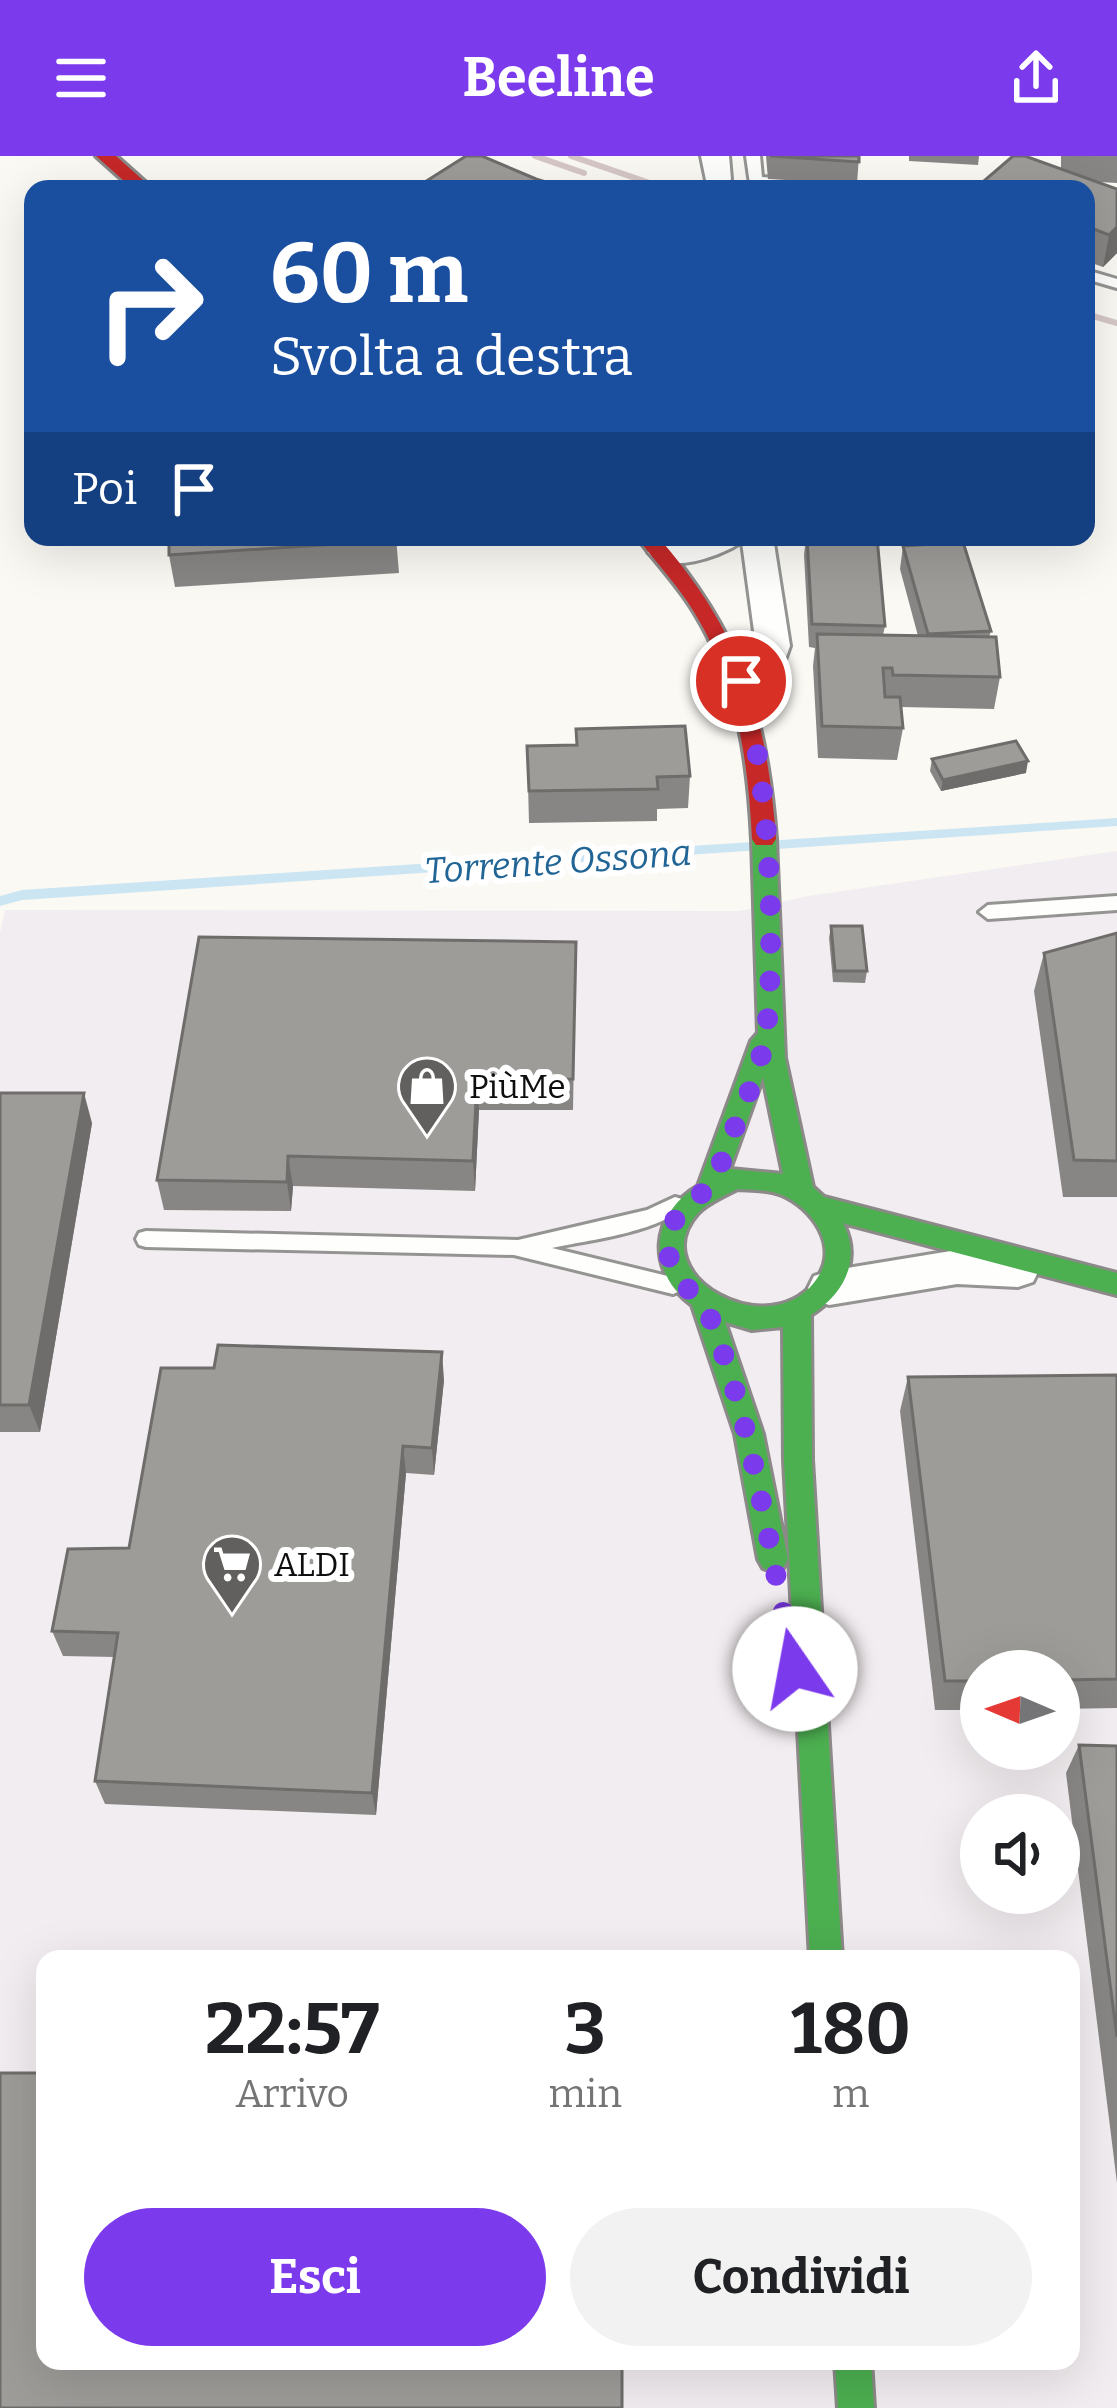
<!DOCTYPE html>
<html lang="it">
<meta charset="utf-8">
<style>
:root{--surface:#fff;--page:#f2f2f2;--text:#202124;--muted:#757577;--accent:#7c3aed}
body{margin:0;font-family:Bitter,serif;background:var(--page);color:var(--text);height:100vh;display:flex;flex-direction:column;font-size:45px;white-space:nowrap}
*{box-sizing:border-box;margin:0}
p{font-size:39px;color:var(--muted)}
.icon{flex:none;width:66px;height:66px;fill:none;stroke:currentColor;stroke-width:2;stroke-linecap:round;stroke-linejoin:round}
.map{position:relative;flex:1;overflow:hidden}
.panel{position:absolute;left:36px;top:1794px;width:1044px;height:420px;display:flex;flex-direction:column;background:var(--surface);border-radius:24px;box-shadow:0 12px 48px #0002}
.panel>*{flex:none}
.banner{position:absolute;left:24px;top:24px;width:1071px;height:366px;border-radius:24px;box-shadow:0 12px 48px #0002;background:#1a4fa0;color:#fff;overflow:hidden}
.needle{width:78px;rotate:272deg}
.fabs{position:absolute;left:960px;top:1494px;display:grid;gap:24px}
.fabs a{display:grid;place-items:center;width:120px;height:120px;border-radius:50%;background:var(--surface);box-shadow:0 12px 48px #0002;font-size:60px}
.pin{position:absolute;display:grid;place-items:center;width:102px;height:102px;color:#fff;margin:-51px;border:6px solid #fff;border-radius:50%;box-shadow:0 3px 12px #0007}
.me{position:absolute;width:132px;margin:-66px;rotate:348deg;stroke-linejoin:round;filter:drop-shadow(0 0 9px #0008)}
.turn{display:flex;align-items:center;gap:42px;height:252px;padding:0 48px;font-size:54px}
.turn .icon{width:156px;height:156px;stroke-width:2.5}
.turn b{display:block;font-size:84px;line-height:102px}
.then{display:flex;align-items:center;height:114px;padding:0 48px;background:#0003;gap:24px;font-size:45px}
.eta{display:flex;justify-content:space-evenly;align-items:center;height:204px;text-align:center}
.eta b{font-size:72px;font-weight:700;line-height:84px}
.action{display:flex;gap:24px;margin-top:auto;padding:24px 48px}
.action a{flex:1;height:138px;border-radius:72px;background:var(--accent);color:#fff;font-size:48px;font-weight:700;line-height:138px;text-align:center}
.action a+a{background:var(--page);color:var(--text)}
header{display:flex;justify-content:space-between;align-items:center;height:156px;padding:0 48px;background:var(--accent);color:#fff;font-size:54px;font-weight:700}
.map>svg:first-child{display:block}
.industrial{fill:#f2edf0;fill-rule:evenodd}
.lines{fill:none;stroke-linecap:round;stroke-linejoin:round}
.stream{fill:#cce5f2;fill-rule:evenodd}
.lane-casing{stroke:#949492;stroke-width:6}
.street-casing{stroke:#949492;stroke-width:6}
.fast-casing{stroke:#8b8a88;stroke-width:6}
.jam-casing{stroke:#8b8a88;stroke-width:6}
.lane{fill:#fefefd;fill-rule:evenodd}
.street{fill:#fefefd;fill-rule:evenodd}
.fast{fill:#4caf50;fill-rule:evenodd}
.jam{fill:#c62828;fill-rule:evenodd}
.rail{stroke:#d6c7c7;stroke-width:6}
.wall{fill:#888684}
.shaded-wall{fill:#6f6d6b}
.building{fill:#9e9c99;stroke:#6f6d6b;stroke-width:3}
.route{stroke:#7c3aed;stroke-width:21;stroke-dasharray:0 37.8}
.labels{text-anchor:middle;stroke-width:12;stroke-linejoin:round;paint-order:stroke}
.poi-label{font-size:33px;fill:#0e0e0e;stroke:#fff;text-anchor:start}
.water-label{font-size:36px;font-style:italic;fill:#216496;stroke:#fff}
</style>
<header><svg class="icon" aria-label="menu" viewBox="0 0 24 24"><path d="M4 6h16M4 12h16M4 18h16"/></svg>Beeline<svg class="icon" aria-label="share" viewBox="0 0 24 24"><path d="M12 15V3M7 8l5-5 5 5M5 13v7h14v-7"/></svg></header>
<div class="map">
<svg width="1117" height="2252" viewBox="0 0 1117 2252">
<rect width="100%" height="100%" fill="#faf9f4"/>
<!-- industrial -->
<path class="industrial" d="M1117 695V2252H0V777L5 754 740 755 808 740ZM981 1515H1059V1593H981ZM981 1659H1059V1737H981ZM45 1803H1071V2205H45Z"/>
<g class="lines">
<!-- stream -->
<path class="stream" d="M1117 662V670L22 744 0 750V740L22 734Z"/>
<defs>
<path id="lane" d="M746 0H760L762 21 858 29 865 33H805L750 28Z
M1086 114 1117 123V132L1086 123Z
M1117 740V754L988 763 979 756 988 749Z
M675 1041 682 1043 685 1049C662 1076 588 1084 552 1092L680 1123 684 1129 680 1135 673 1138 514 1099 146 1091 139 1089 136 1083 139 1077 146 1075 518 1084 647 1054Z"/>
<path id="street" d="M701 0H729L731 23 727 29H707Z
M702 381H773L790 490 763 564H739L734 556 756 490 742 386C720 400 668 420 648 396L653 389Z
M957 1094 1033 1102 1039 1114 1033 1126 1018 1131 957 1128 829 1149 814 1144 808 1132 814 1120 829 1115Z"/>
<path id="fast" d="M764 675 776 683 785 902 813 1031 824 1041 1117 1117V1139L843 1067C862 1104 844 1138 811 1159L812 1304 842 1803H810L784 1304 783 1171 752 1174 725 1166 763 1278 788 1403 783 1412 773 1416 763 1412 758 1403 735 1278 692 1149C646 1116 650 1058 698 1030L751 885 758 877 752 683ZM763 921 783 1018 730 1013ZM737 1033C751 1034 768 1033 782 1039 812 1052 839 1089 818 1121 773 1192 641 1120 698 1057 707 1047 724 1040 737 1033Z
M835 2205H871L874 2252H838Z"/>
<path id="jam" d="M96 0H116L153 33H133Z
M637 381H658C741 476 767 558 776 683L772 689H756L752 683C748 603 737 526 694 456 678 429 655 406 637 381Z"/>
</defs>
<!-- lane casing -->
<use href="#lane" class="lane-casing"/>
<!-- street casing -->
<use href="#street" class="street-casing"/>
<!-- fast casing -->
<use href="#fast" class="fast-casing"/>
<!-- jam casing -->
<use href="#jam" class="jam-casing"/>
<!-- lane -->
<use href="#lane" class="lane"/>
<!-- street -->
<use href="#street" class="street"/>
<!-- fast -->
<use href="#fast" class="fast"/>
<!-- jam -->
<use href="#jam" class="jam"/>
<!-- rail -->
<path class="rail" d="M535 0 584 17
M571 0 667 33
M1086 158 1117 167"/>
</g>
<!-- wall -->
<path class="wall" d="M766 0H859L857 28 768 23Z
M909 0H979L978 9 909 5Z
M1061 0H1117V27L1099 26 1117 97 1103 111 1086 105V33H977L978 30 1061 13Z
M536 23 568 33H429L428 24Z
M396 381 399 417 175 431 169 399Z
M806 381 885 470 883 479 918 480 900 413 903 390 991 475 989 481 1000 521 994 553 901 551 903 572 897 604 818 602 813 510 815 492 809 491 804 399Z
M527 590 690 620 688 652 657 653V665L529 667Z
M932 603 1026 617 941 635 930 615Z
M831 770 867 815 865 827 833 826 829 782Z
M1117 777V1041H1063L1034 835 1044 797Z
M576 786 573 954H479L475 1035 293 1030 291 1055 164 1054 157 1024Z
M0 937 92 967 40 1276H0Z
M1117 1219V1552L1059 1553V1515H981V1554H935L900 1255 908 1221Z
M444 1224 434 1319 406 1317 376 1659 105 1648 95 1625 115 1501 63 1500 52 1475 129 1392Z
M1079 1589 1117 1590V2027L1066 1617Z"/>
<!-- shaded-wall -->
<path class="shaded-wall" d="M1117 71V97L1103 111 1109 79Z
M1028 605 1026 617 941 635 943 624Z
M477 924 479 954 475 1035 473 1005Z
M84 937 92 967 40 1276 29 1249Z
M288 1000 293 1030 291 1055 287 1026Z
M442 1196 444 1224 434 1319 432 1292Z
M403 1290 406 1317 376 1659 372 1637Z"/>
<!-- building -->
<path class="building" d="M466 0H482L536 23 568 33H448L428 24Z
M770 0H859V6Z
M1013 0H1025L1117 33V71L1109 79 1086 70V33H985L978 30Z
M169 381H396V384L169 399Z
M807 381H877L885 470 812 468Z
M963 386 991 475 928 478 903 390Z
M817 478 996 481 1000 521 893 519 892 512H883L885 541H900L903 572 822 570Z
M685 570 690 620 657 621 658 633 529 635 527 590 577 589 576 573Z
M1016 585 1028 605 943 624 932 603Z
M831 770H862L867 815H835Z
M1117 777V1005L1074 1004 1044 797Z
M199 781 576 786 573 923 477 924 473 1005 288 1000 287 1026 157 1024Z
M0 937H84L29 1249H0Z
M218 1189 442 1196 432 1292 403 1290 372 1637 95 1625 118 1477 52 1475 68 1393 129 1392 161 1212H214Z
M1117 1219V1523L1059 1524V1515H981V1525H945L908 1221Z
M1079 1589 1117 1590V1881Z
M0 1917H45V2205H622V2252H0Z"/>
<g class="lines">
<!-- route -->
<path class="route" d="M741 525C769 613 776 778 767 870 763 907 744 949 730 983 725 996 720 1013 712 1025 697 1049 668 1054 668 1090 668 1124 701 1138 712 1166 755 1278 769 1396 795 1513"/>
</g>
<!-- icons -->
<defs>
<symbol id="shop-pin" viewBox="-11 -11 22 30"><path d="M0 17L-7.5 6A9.5 9.5 0 1 1 7.5 6Z" fill="#61605e" stroke="#fff"/><path d="M-5-2.5h2.3a2.7 3.5 0 0 1 5.4 0H5L5.5 6h-11ZM-1.5-2.5h3a1.5 2.3 0 0 0-3 0Z" fill="#fff"/></symbol>
<symbol id="supermarket-pin" viewBox="-11 -11 22 30"><path d="M0 17L-7.5 6A9.5 9.5 0 1 1 7.5 6Z" fill="#61605e" stroke="#fff"/><path d="M-6-5.5h2.5l.6 2H6L4.5 2H-2.5L-4.4-4H-6ZM-1.5 3.2a1.3 1.3 0 1 0 .1 0ZM3 3.2a1.3 1.3 0 1 0 .1 0Z" fill="#fff"/></symbol>
</defs>
<g fill-rule="evenodd">
<use href="#shop-pin" x="394" y="897" width="66" height="90"/>
<use href="#supermarket-pin" x="199" y="1375" width="66" height="90"/>
</g>
<g class="labels">
<!-- poi labels -->
<g class="poi-label">
<text x="469" y="942">PiùMe</text>
<text x="274" y="1420">ALDI</text>
</g>
<!-- water labels -->
<g class="water-label">
<text transform="translate(558 705) rotate(-4)" y="13">Torrente Ossona</text>
</g>
</g>
</svg>
<div class="fabs">
<a><svg class="needle" viewBox="-14 -14 28 28"><path d="M0-13l5 13h-10z" fill="#e53935"/><path d="M0 13l5-13h-10z" fill="#757577"/></svg></a>
<a><svg class="icon" aria-label="sound" viewBox="0 0 24 24"><path d="M4 9h4l5-4v14l-5-4H4zM17 9q2 3 0 6"/></svg></a>
</div>
<div class="pin" style="left:741px;top:525px;background:#d93025"><svg class="icon" aria-label="arrive" viewBox="0 0 24 24"><path d="M6 21V4h12l-3 4 3 4H6"/></svg></div>
<svg class="me" style="left:795px;top:1513px" viewBox="-20 -20 40 40"><circle r="19" fill="#fff"/><path d="M0-13L10 11 0 6-10 11z" fill="#7c3aed"/></svg>
<div class="banner">
<div class="turn"><svg class="icon" aria-label="right" viewBox="0 0 24 24"><path d="M7 20v-9h11M14 6l5 5-5 5"/></svg><div><b>60 m</b>Svolta a destra</div></div>
<div class="then">Poi<svg class="icon" aria-label="arrive" viewBox="0 0 24 24"><path d="M6 21V4h12l-3 4 3 4H6"/></svg></div>
</div>
<section class="panel">
<div class="eta">
<div><b>22:57</b><p>Arrivo</p></div>
<div><b>3</b><p>min</p></div>
<div><b>180</b><p>m</p></div>
</div>
<div class="action"><a>Esci</a><a>Condividi</a></div>
</section>
</div>
